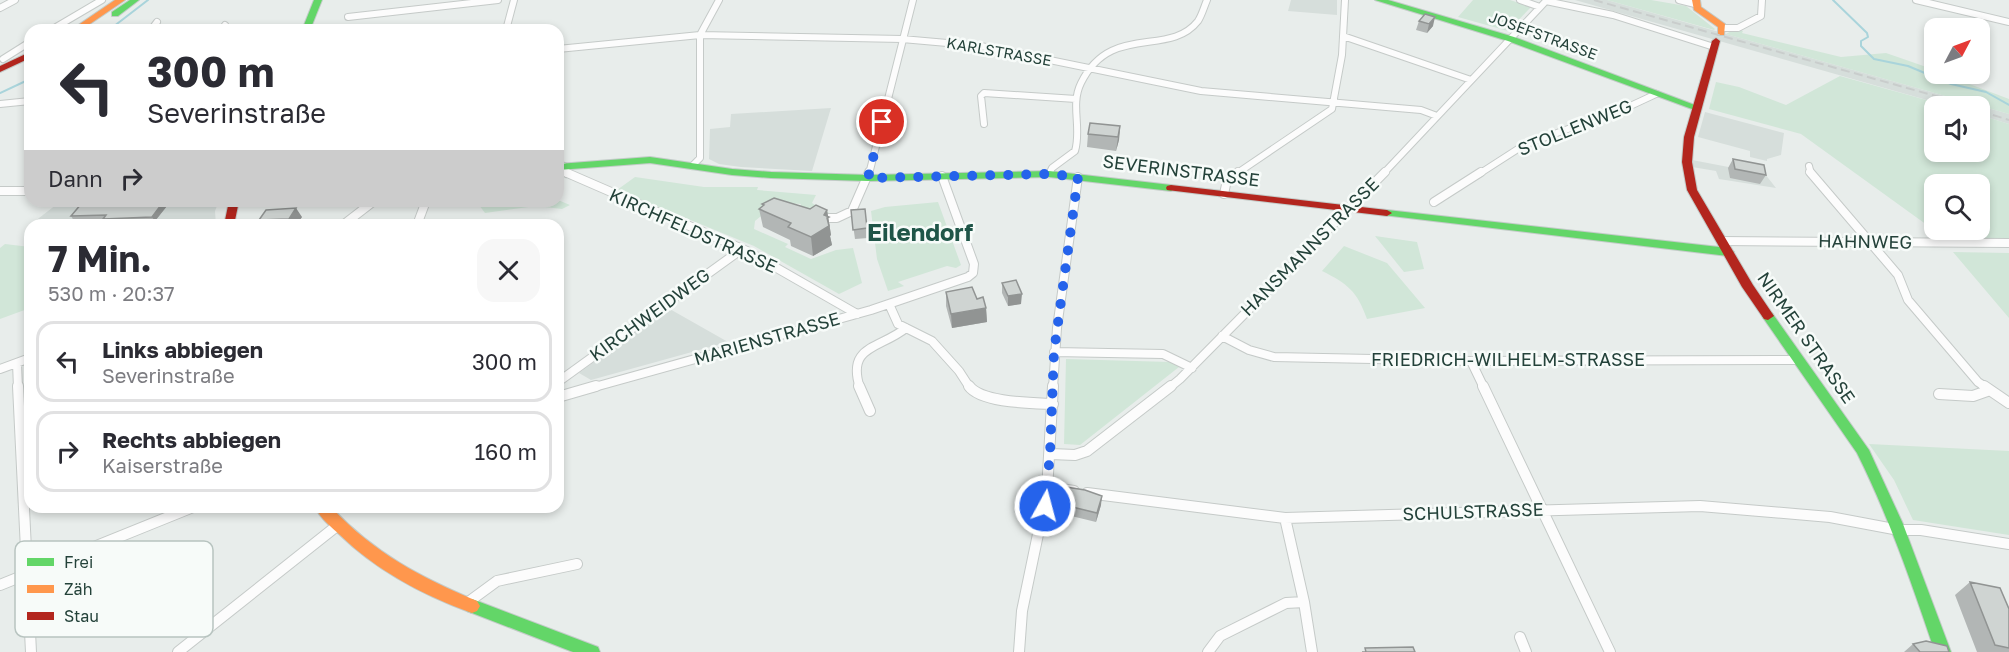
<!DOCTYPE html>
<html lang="de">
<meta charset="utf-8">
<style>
:root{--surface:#fff;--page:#f7f7f7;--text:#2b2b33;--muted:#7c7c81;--line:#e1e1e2}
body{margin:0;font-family:"Golos Text",sans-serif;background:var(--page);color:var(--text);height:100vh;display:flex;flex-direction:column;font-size:22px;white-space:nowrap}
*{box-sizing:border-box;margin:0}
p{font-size:20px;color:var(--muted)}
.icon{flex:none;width:33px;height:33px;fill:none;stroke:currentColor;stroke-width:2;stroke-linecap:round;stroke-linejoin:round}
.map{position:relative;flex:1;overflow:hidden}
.sheet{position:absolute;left:24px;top:219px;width:540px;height:294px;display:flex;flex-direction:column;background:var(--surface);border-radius:18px;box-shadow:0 3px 9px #0003}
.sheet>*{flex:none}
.banner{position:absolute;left:24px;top:24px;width:540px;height:183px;border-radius:18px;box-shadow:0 3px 9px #0003;background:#fff;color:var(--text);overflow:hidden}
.needle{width:39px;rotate:49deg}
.tools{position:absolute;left:1924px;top:18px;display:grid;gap:12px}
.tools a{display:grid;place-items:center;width:66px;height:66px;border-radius:12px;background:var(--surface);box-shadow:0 3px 9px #0003;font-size:30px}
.pin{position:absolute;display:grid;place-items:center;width:51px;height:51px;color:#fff;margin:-26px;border:3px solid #fff;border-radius:50%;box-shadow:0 2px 6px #0007}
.me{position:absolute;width:66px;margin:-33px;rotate:7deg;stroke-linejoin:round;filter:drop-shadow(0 0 4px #0008)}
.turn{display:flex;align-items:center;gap:21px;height:126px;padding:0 24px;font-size:27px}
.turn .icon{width:78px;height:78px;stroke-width:2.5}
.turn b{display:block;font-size:42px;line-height:51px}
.then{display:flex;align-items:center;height:57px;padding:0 24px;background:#0003;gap:12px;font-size:22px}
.round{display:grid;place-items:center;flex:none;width:63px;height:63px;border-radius:18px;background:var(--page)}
.summary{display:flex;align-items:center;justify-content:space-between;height:102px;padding:0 24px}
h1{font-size:36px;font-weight:700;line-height:45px}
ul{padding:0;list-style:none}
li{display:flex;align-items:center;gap:18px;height:81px;margin:0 12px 9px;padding:0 12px;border:3px solid var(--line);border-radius:18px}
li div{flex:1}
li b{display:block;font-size:22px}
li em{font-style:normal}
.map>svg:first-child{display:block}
.built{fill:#d6dedb}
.green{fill:#d1e6d8;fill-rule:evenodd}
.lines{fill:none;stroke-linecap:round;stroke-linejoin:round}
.stream{stroke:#a9d4db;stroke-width:2}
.street-far2-casing{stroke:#c5cac8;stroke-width:8}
.street-far1-casing{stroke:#c5cac8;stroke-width:10}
.street-casing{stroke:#c5cac8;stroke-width:12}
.fast-casing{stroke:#c3cbc8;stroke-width:2}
.slow-casing{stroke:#c3cbc8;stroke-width:2}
.jam-casing{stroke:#c3cbc8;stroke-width:2}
.street-far2{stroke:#fcfcfc;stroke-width:6}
.street-far1{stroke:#fcfcfc;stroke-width:8}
.street{stroke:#fcfcfc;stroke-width:10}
.fast{fill:#63d668;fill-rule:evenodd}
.slow{fill:#ff974d;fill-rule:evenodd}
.jam{fill:#b3261e;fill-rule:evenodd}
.rail{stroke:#c9cdcc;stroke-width:2;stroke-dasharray:9 4.5;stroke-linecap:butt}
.wall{fill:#b2b6b5}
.shaded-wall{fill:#919493}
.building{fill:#cfd4d2;stroke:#919493;stroke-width:1.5}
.route{stroke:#2563eb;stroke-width:10;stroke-dasharray:0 18}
.labels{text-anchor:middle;stroke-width:5;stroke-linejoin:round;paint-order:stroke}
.far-street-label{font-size:15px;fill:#24423a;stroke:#f7fbf9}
.street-label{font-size:18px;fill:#24423a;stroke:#f7fbf9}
.district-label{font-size:24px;font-weight:bold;fill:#1f5548;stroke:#f7fbf9}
.key{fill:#f7fbf9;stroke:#b8c4c0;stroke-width:1.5}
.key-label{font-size:16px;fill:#24423a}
</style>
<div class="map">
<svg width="2009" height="652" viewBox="0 0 2009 652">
<rect width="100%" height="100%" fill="#e8edeb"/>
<!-- built -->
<path class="built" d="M1291 0H1337V15L1288 11Z
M1575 0H1607L1712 30 2009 114V124L1980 115V106H1948Z
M831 108 812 171 741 167 719 164 709 159 710 129 730 127 731 114Z
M1705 112 1784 133 1781 155 1767 159V161L1750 157V151L1698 137Z
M1692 160 1765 174 1776 188 1719 179 1716 171 1692 167Z
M61 201H219L215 211 216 225H30Z
M668 308 728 342 591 380 579 373Z"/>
<!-- green -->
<path class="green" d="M1473 0H1510L1531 7 1508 31 1458 17Z
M1607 0H1651L1686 6 1715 29 1714 30Z
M1735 29 1743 31 1742 33 1841 57 1886 53 1935 70V74H1943L2009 99V114L1726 34Z
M1840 76 1948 106H1935V152H1980V115L2009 124V239L1945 238 1801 134 1709 109 1716 82 1739 87 1786 105ZM1935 184H1980V230H1935Z
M635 177 704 187H758L757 190 816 195 812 203 831 214 827 216 798 212 801 204C782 202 769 209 755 221L754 229 788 244 785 247 811 259 836 250 853 248 862 283 839 294 754 246 617 190Z
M558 200 570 205 562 209 536 206 485 213 476 201Z
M938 202 961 265 956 268 947 266 898 282 904 286 888 291 877 259 871 211 885 207Z
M1375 236 1417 242 1424 269 1404 272Z
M5 244 30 247V308L0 319V248Z
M1344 246 1387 263 1425 308 1367 319C1357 291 1348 284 1322 271Z
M1953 252 2009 253V318Z
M1066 359 1170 362 1179 367 1080 445 1064 444Z
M1869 444 2009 451V535L1913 520 1894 480Z"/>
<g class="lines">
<!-- stream -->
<path class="stream" d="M1833 0 1867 33 1868 37 1861 41V46L1874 59 1908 66 1951 84 1986 92 2009 105
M109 30 148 0
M0 93 30 79"/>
<defs>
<path id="street-far2" d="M1520 0 1540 7
M1679 0 1695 4
M1916 0 2009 22
M0 8 15 0
M348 17 498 0
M1723 28H1738L1761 16 1762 0
M51 30 102 0
M151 30 157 22
M222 30 225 25
M506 30 514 0
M1343 36 1471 80
M558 49 700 35 902 39 981 46 1201 91 1421 110 1437 116
M3 59 30 42
M0 104 30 101
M984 124 981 96 984 93 1076 99
M564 166 567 174
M692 166 700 158V35L719 0
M1809 166 1811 174
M869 174 913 0
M1049 174 1052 168 1075 151C1082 128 1070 105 1081 83 1111 22 1169 58 1198 21 1202 15 1204 7 1207 0
M1236 174 1332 109 1342 55 1345 0
M1383 174 1546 1 1613 15 1714 47
M1479 174 1524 145 1626 108 1656 94"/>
<path id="street-far1" d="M565 172 747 251 857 314
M1810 172 1898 275 1908 300 1978 382 1987 388
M0 191H30
M1224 194 1227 180 1238 172
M1434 202 1481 172
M820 218H837L852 211 869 172
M343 225 374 201
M417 225 426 201
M1721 241 2009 243
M889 304 898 324 932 341 959 371 970 388
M1222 336 1249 350 1274 357 1471 361 1799 360
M1054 352 1163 354 1192 368
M1471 361 1484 388
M17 363 18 388
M0 369 30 358
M558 382 742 249
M591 388 871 310 968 277 973 273 974 264 942 176
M860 388C846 345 880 349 906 328
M1053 388 1057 328 1078 177
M1169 388 1180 379 1385 172"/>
<path id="street" d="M18 386 31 652
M859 386 870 411
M969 386C981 403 1033 403 1053 404
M1483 386 1610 652
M1984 386 2009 403
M1939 394 1973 396 1990 390
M558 397 596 386
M1051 454 1075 455 1087 451 1171 386
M1048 487 1074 491
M1087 493 1285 518 1700 506 1830 517 1899 530H1921L2009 544
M1285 518 1304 602 1312 652
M0 585 193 507
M467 603 497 581 577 564
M1520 637 1526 652
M178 652 338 525
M1019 652 1022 611 1047 491 1053 386
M1208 652 1220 636 1286 603 1304 602"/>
<path id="fast" d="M130 0H139L118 16H112V12Z
M314 0H322L310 30H302Z
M1375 0H1388L1514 37 1700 107 1698 109H1692L1508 41Z
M650 157 732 169 771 172 868 175 1049 171 1171 185 1176 188 1171 191 1049 177 868 181 771 178 732 175 650 163 558 170V164Z
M1387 210 1728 248 1734 252 1728 256 1383 215 1382 213 1383 211Z
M1768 312 1772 313 1869 450 1903 524 1951 652H1935C1912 584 1889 517 1857 453L1764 319 1762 316 1764 313Z
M472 599 598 647 600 652H573L467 611 464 606 467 601Z"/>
<path id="slow" d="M115 0H125L81 30H71Z
M1692 0H1700L1701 7 1725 24 1724 35H1718V27L1694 10Z
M315 507H331C374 553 420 577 477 601L480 606 477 611 472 613C423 595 377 571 340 535 331 527 320 518 315 507Z"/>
<path id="jam" d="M1716 38 1720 41 1694 137 1692 162 1697 190 1753 285 1774 316 1768 320 1764 319 1742 287 1687 190 1682 162 1684 137 1712 41Z
M30 52V58L0 72V66Z
M1171 185 1387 210 1392 213 1387 216 1167 190 1166 188 1167 186Z
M229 201H239L234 225H224Z"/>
</defs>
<!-- street-far2 casing -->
<use href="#street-far2" class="street-far2-casing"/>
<!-- street-far1 casing -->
<use href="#street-far1" class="street-far1-casing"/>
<!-- street casing -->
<use href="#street" class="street-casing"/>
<!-- fast casing -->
<use href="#fast" class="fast-casing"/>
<!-- slow casing -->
<use href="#slow" class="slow-casing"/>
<!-- jam casing -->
<use href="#jam" class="jam-casing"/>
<!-- street-far2 -->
<use href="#street-far2" class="street-far2"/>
<!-- street-far1 -->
<use href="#street-far1" class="street-far1"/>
<!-- street -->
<use href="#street" class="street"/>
<!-- fast -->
<use href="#fast" class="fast"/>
<!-- slow -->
<use href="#slow" class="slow"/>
<!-- jam -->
<use href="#jam" class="jam"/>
<!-- rail -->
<path class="rail" d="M1594 0 1971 106
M1980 111 2009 120"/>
</g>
<!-- wall -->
<path class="wall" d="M1419 21 1433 26 1427 33 1416 30Z
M1120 126 1119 140 1116 151 1087 147 1088 134Z
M1733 159 1766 175 1760 184 1730 178 1728 168Z
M77 201H171L155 221 106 223 103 219 74 221 71 216 78 207 75 203Z
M196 201H216L214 204H198Z
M762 204 827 210 831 235 830 236 832 245 813 256 791 246 790 240 763 227 759 209 763 206Z
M865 209 868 238 855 239 851 210Z
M302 217 296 225H262L259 220Z
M1002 283 1021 304 1008 306 1002 293Z
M946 292 977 299 986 308 987 322 952 328 946 306Z
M1060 504 1101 505 1096 522 1059 513Z
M1970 582 2009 609V652H1977L1955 595Z
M1913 644 1949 652H1904Z"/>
<!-- shaded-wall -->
<path class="shaded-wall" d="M1435 17 1433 26 1427 33 1429 24Z
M1120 126 1119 140 1116 151 1118 137Z
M164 201H171L155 221 152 217Z
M296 208 302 217 296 225H292L289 219Z
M827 210 831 235 830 236 832 245 813 256 811 237Z
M1022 294 1021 304 1008 306V296Z
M986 308 987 322 952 328 951 314Z
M1102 496 1101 505 1096 522 1097 513Z"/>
<!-- building -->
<path class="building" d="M1425 14 1435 17 1429 24 1419 21Z
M1090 123 1120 126 1118 137 1088 134Z
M1733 159 1764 165 1766 175 1735 169Z
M774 198 810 209 816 205 827 210 824 215 829 217 827 218 829 226 811 237 788 227 791 223 759 209 764 205 762 204Z
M77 201H164L152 217 103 219 106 215 71 216 82 203H75Z
M296 208 289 219 259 220 266 210Z
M865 209 867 228 853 230 851 210Z
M1016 280 1022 294 1008 296 1002 283Z
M972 287 977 299 983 297 986 308 951 314 946 292Z
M1066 487 1085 490 1102 496 1097 513 1060 504Z
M1970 582 2000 588 2009 609V648L1995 645Z
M1926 641 1947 646 1949 652H1920L1913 644Z
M1413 647 1415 652H1362H1366L1365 648Z"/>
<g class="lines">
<!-- route -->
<path class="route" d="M882 122 868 178 1049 174 1078 177 1054 352 1050 454 1045 506"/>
</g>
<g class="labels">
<!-- far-street labels -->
<g class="far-street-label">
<text transform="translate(1543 36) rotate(20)" y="5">JOSEFSTRASSE</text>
<text transform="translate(999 52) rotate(10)" y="5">KARLSTRASSE</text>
</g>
<!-- street labels -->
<g class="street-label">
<text transform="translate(1575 128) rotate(-22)" y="6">STOLLENWEG</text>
<text transform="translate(1181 171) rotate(7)" y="6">SEVERINSTRASSE</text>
<text transform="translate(693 231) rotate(24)" y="6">KIRCHFELDSTRASSE</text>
<text transform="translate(1865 242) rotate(1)" y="6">HAHNWEG</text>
<text transform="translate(1310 247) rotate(-45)" y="6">HANSMANNSTRASSE</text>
<text transform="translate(650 315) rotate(-36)" y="6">KIRCHWEIDWEG</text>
<text transform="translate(1806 338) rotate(55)" y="6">NIRMER STRASSE</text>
<text transform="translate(767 339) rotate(-16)" y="6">MARIENSTRASSE</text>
<text x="1508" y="366">FRIEDRICH-WILHELM-STRASSE</text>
<text transform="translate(1473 512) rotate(-2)" y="6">SCHULSTRASSE</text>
</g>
<!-- district labels -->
<g class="district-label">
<text x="920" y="241">Eilendorf</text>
</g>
</g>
<!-- legend -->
<rect x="15" y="541" width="198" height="96" rx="9" class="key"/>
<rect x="27" y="558" width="27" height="8" fill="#63d668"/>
<rect x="27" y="585" width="27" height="8" fill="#ff974d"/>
<rect x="27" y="612" width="27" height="8" fill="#b3261e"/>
<g class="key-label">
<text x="64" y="568">Frei</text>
<text x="64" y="595">Zäh</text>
<text x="64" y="622">Stau</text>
</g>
</svg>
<div class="tools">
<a><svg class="needle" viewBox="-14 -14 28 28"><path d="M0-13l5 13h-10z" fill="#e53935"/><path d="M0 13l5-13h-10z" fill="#7c7c81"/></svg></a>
<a><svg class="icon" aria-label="sound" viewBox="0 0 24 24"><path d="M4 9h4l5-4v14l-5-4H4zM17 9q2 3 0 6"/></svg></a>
<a><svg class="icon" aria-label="search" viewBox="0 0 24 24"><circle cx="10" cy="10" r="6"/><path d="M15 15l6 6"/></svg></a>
</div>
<div class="pin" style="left:882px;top:122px;background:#d93025"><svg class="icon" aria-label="arrive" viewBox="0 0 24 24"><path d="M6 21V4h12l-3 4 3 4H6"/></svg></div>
<svg class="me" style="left:1045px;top:506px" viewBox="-20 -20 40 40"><circle r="17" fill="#2563eb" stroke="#fff" stroke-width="3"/><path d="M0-11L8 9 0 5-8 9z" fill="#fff"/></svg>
<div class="banner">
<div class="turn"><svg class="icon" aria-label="left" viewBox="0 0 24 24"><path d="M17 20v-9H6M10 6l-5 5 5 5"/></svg><div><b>300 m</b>Severinstraße</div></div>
<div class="then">Dann<svg class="icon" aria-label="right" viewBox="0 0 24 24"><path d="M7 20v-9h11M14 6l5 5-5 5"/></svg></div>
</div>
<section class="sheet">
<div class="summary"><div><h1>7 Min.</h1><p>530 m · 20:37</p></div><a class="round"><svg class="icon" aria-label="close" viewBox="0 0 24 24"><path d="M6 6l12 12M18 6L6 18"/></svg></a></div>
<ul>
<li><svg class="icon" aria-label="left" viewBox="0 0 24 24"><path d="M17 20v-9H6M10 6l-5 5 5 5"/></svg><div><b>Links abbiegen</b><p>Severinstraße</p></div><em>300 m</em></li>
<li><svg class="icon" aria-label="right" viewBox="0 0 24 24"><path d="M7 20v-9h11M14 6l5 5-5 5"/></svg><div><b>Rechts abbiegen</b><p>Kaiserstraße</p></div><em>160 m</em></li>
</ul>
</section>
</div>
